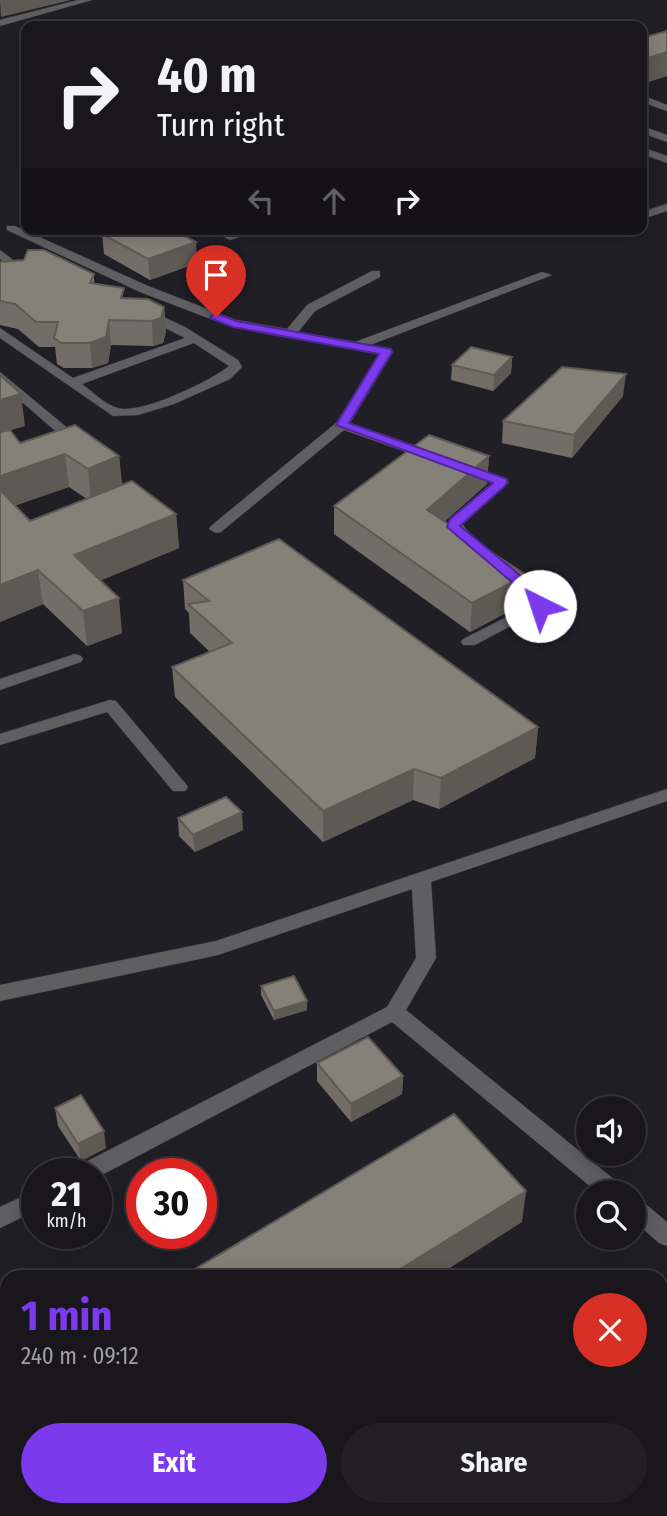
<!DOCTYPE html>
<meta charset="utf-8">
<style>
:root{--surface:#19171c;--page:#222025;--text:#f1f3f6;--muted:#9f9fa3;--line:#37363b;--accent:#7c3aed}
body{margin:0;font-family:"Fira Sans Condensed",sans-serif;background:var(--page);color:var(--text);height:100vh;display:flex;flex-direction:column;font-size:26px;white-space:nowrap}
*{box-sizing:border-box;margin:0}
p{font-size:23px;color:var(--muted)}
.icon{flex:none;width:38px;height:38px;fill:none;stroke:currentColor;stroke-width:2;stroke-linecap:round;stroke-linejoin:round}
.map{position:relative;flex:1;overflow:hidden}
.side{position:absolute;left:0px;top:1270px;width:668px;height:247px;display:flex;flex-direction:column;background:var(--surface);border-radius:21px 21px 0 0;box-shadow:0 4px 18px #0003,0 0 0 2px var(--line)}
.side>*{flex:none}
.hud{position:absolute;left:21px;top:21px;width:626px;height:214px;border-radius:14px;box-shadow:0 4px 18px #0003,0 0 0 2px var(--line);background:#19171c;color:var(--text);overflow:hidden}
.controls{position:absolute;left:576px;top:1096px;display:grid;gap:14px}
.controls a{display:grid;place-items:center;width:70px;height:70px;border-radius:50%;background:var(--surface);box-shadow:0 4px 18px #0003,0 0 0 2px var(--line);font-size:35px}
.speed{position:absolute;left:21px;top:1158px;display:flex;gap:14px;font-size:35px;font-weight:700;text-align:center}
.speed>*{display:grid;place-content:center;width:91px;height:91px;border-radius:50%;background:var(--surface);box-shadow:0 4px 18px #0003,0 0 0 2px var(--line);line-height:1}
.speed small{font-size:18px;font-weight:400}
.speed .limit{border:10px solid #d22;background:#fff;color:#111}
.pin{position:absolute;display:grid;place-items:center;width:60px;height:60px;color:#fff;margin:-72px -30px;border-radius:50% 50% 50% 0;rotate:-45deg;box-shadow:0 0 7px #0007}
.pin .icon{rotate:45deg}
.me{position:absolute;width:77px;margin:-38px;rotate:319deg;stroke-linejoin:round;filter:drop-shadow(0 0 5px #0008)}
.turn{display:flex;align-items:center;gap:24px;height:147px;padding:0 21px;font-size:32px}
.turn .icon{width:91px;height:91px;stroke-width:2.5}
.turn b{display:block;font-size:49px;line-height:60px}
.lanes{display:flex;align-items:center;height:66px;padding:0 21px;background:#0003;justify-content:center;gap:35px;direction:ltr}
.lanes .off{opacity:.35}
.round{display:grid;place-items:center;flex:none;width:74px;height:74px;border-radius:37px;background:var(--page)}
.summary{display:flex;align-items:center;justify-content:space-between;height:119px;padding:0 21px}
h1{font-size:42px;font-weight:700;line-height:52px;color:var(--accent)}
.primary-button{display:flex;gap:14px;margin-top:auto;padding:14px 21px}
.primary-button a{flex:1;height:80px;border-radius:42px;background:var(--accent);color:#fff;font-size:28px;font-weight:700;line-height:80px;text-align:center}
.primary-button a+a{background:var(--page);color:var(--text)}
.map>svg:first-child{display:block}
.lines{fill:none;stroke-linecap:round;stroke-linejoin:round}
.minor-casing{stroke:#3b3a40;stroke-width:1}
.minor{fill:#5f5f62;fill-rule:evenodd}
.wall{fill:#726e67;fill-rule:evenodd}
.shaded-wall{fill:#5d5a54}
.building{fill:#858078;stroke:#5d5a54;stroke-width:2}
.route{fill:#7c3aed;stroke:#51269a;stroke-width:2}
</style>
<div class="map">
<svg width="667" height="1516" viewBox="0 0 667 1516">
<rect width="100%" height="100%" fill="#211f26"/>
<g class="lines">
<defs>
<path id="minor" d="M78 0H92L0 26V20Z
M642 95 667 105V111L642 102Z
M642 126 667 135V142L642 133Z
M642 147 667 156V163L642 154Z
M667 204V211L642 219V212Z
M7 226H15L148 286 236 320 287 329 307 305 372 271H380V277L315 311 298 332 355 342 542 272 552 275 370 345 393 352 350 423 436 453V459H426L344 430 221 532 216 533 209 529 211 526 337 422 379 354 229 326 140 292 7 230Z
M209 229H223L231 233 245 229H263L230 240Z
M0 250 17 263V267H9L0 259Z
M146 309 185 327 238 360 242 367 230 379 174 404 138 415 113 416 0 338V328L73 378 185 338 142 316 140 313ZM194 343 229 366C211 381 140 415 118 408 105 405 92 391 82 384Z
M0 372 76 435V441L58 443 56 440 61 436 0 383Z
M465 463 509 482 462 524 476 541 469 545 464 544 446 527 450 519 492 483 460 470 458 467Z
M507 567 544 594 549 601 548 606 475 645H463L461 642 463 639 533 604 532 600 502 575 499 572 502 569Z
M75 654 81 656 83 659 81 662 0 690V679Z
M110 700 116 701 185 783 188 787 185 791H173L107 712 0 745V734Z
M667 789V801L431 882 436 958 406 1010 621 1185 624 1192H597L392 1022 96 1178V1174H73L76 1167 387 1007 416 958 412 889 218 955 0 1001V985L216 941Z
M37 1190V1210L0 1228V1207Z
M634 1198 642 1201 667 1222V1246L659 1243 634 1221Z
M662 1397 667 1399V1427L662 1425Z
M662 1497 667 1500V1516H641L643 1510H662Z
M204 1510H237L235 1516H202Z"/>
</defs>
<!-- minor casing -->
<use href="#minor" class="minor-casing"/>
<!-- minor -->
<use href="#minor" class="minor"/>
</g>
<!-- wall -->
<path class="wall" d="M667 31V76L642 84V38Z
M342 229H366L352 234Z
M102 234 197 263 150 280 104 254Z
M0 262 94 274V284L125 299 164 307 166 332 163 343 153 346 111 345 108 363 92 368H64L57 364 55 347H39L18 329 0 325Z
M512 357 511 373 493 391 451 380 452 365Z
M0 375 25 426 10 430 20 443 119 456 122 485 176 514 179 548 101 580 122 633 87 646 43 604 0 622ZM69 487 87 499 30 521 15 505Z
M623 396 572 458 502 443 503 421Z
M489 456 487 484 445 521 523 604 470 632 334 534V506Z
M183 580 538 727 535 758 439 809 413 800 323 842 175 697 172 667 210 652 190 633 189 613 185 609Z
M178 818 243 830 195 852 179 836Z
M261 986 307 1001V1010L274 1020 261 995Z
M317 1063 403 1076 402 1094 351 1122 317 1081Z
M55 1108 106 1148 81 1161 58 1126Z"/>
<!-- shaded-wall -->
<path class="shaded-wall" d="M0 0H71L1 17Z
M667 52V76L642 84 645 59Z
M352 229H366L352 234Z
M196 242 197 263 150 280 148 259Z
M164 307 166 332 163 343 153 346 152 321Z
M109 320 111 345 108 363 92 368 90 343Z
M512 357 511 373 493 391 494 375Z
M626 374 623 396 572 458 574 435Z
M21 394 25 426 3 432 0 454V400Z
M65 454 69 487 0 511V476Z
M119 456 122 489 91 502 88 469Z
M489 456 487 484 426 538 427 510Z
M176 514 179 548 78 590 74 555Z
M38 570 43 604 0 622V585Z
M526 575 523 604 470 632 472 603Z
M119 598 122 633 87 646 83 611Z
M538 727 535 758 439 809 441 778Z
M414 769 413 800 323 842V811Z
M242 812 243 830 195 852 193 835Z
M307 1001V1010L274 1020V1011Z
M403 1076 402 1094 351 1122V1104Z
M104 1131 106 1148 81 1161 78 1144Z
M526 1191 522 1222 434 1278H386Z
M38 1510H93L83 1516H28Z"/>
<!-- building -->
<path class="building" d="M667 31V52L645 59 642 58V38Z
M117 229H171L196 242 148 259 102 234Z
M28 250H44L94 274 90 283 124 288 121 298 148 299 164 307 161 318 152 321 109 320 106 337 90 343H61L54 338 58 322H36L15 304 0 301V262L24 260Z
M471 347 512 357 494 375 452 365Z
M562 367 626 374 574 435 503 421Z
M0 375 21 394 0 400Z
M75 425 119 456 88 469 65 454 0 476V432L10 430 20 443Z
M429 435 489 456 427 510 526 575 472 603 334 506Z
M132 481 176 514 74 555 119 598 83 611 38 570 0 585V490L30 521Z
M279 539 538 727 441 778 414 769 323 811 172 667 232 643 188 604 209 601 183 580Z
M226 797 242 812 193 835 178 818Z
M294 976 307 1001 274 1011 261 986Z
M368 1037 403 1076 351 1104 317 1063Z
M81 1095 104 1131 78 1144 55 1108Z
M454 1114 526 1191 386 1278H180Z
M7 1320V1510H38L28 1516H0V1324Z"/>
<!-- route -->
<path class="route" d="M216 313 236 321 391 349 392 352 349 423 507 479V484L460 526 543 594 548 601 545 609H535L533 600 447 527 450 519 493 483 336 425 379 354 233 327 212 319 210 317Z"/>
</svg>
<div class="controls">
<a><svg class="icon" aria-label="sound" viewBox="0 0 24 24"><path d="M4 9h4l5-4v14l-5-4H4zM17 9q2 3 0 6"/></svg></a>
<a><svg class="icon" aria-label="search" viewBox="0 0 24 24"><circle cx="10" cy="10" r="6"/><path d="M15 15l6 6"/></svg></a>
</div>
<div class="speed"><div>21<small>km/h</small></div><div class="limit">30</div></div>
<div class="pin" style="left:216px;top:317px;background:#d93025"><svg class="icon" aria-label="arrive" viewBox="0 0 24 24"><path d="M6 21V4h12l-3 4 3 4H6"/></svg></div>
<svg class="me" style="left:540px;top:606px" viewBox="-20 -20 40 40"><circle r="19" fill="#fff"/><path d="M0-13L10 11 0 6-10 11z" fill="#7c3aed"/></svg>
<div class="hud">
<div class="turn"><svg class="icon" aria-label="right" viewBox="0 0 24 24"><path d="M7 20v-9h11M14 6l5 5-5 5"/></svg><div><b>40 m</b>Turn right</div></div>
<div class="lanes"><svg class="icon off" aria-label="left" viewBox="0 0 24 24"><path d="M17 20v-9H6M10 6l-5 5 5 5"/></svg><svg class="icon off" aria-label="ahead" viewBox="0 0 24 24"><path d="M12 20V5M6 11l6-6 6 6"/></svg><svg class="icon" aria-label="right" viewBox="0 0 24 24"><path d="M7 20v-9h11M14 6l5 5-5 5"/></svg></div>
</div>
<section class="side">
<div class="summary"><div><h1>1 min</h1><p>240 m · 09:12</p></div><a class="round" style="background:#d93025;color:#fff"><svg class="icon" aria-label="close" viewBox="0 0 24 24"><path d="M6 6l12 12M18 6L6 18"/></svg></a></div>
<div class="primary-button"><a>Exit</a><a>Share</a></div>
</section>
</div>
